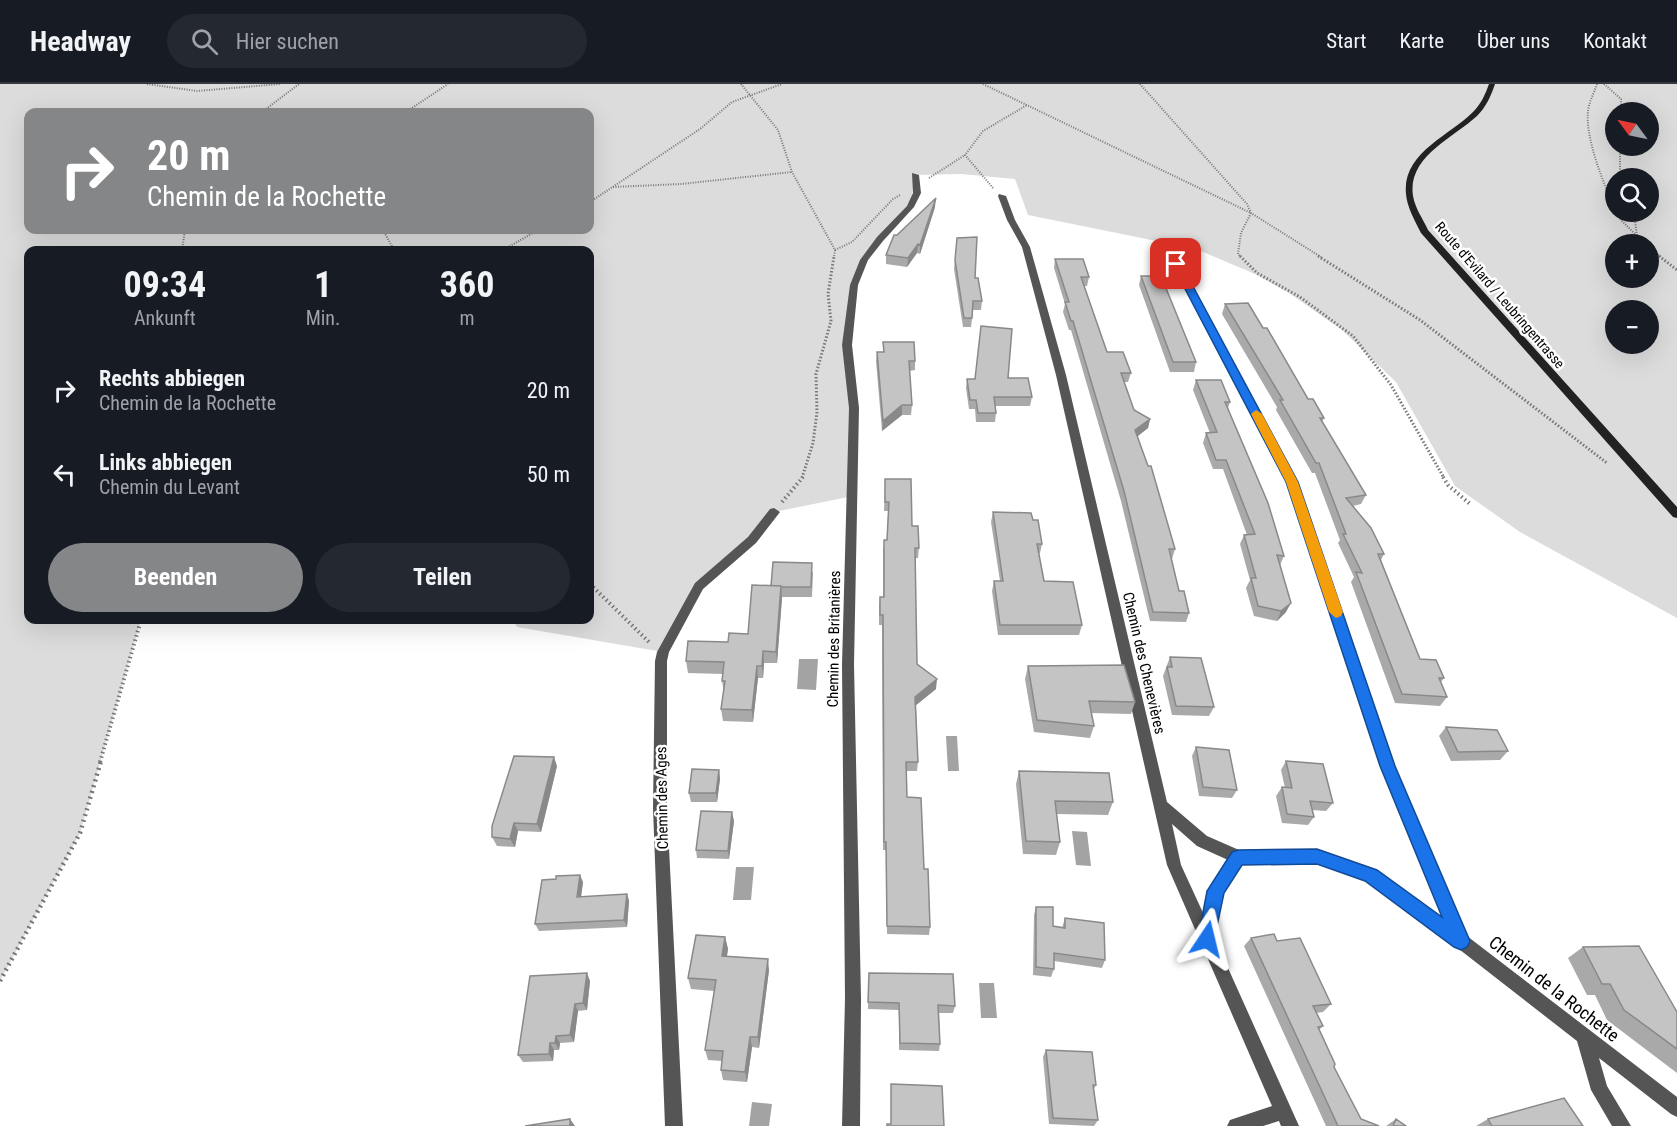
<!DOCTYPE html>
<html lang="de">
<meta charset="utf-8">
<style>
:root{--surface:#171b24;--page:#242831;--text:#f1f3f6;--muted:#9ea1a6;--line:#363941;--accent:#858687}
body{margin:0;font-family:"Roboto Condensed",sans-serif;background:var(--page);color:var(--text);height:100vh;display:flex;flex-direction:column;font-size:22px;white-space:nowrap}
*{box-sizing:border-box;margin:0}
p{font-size:20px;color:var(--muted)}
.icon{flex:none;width:33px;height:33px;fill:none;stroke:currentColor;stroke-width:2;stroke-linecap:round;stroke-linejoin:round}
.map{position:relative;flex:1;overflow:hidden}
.sheet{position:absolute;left:24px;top:162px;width:570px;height:378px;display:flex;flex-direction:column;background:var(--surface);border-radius:12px;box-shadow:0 6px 24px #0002}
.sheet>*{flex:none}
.banner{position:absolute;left:24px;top:24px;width:570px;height:126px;border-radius:12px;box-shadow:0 6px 24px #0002;background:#858687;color:#fff;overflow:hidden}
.needle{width:39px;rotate:303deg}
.controls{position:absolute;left:1605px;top:18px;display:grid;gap:12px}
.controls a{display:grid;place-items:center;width:54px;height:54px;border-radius:50%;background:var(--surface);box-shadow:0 6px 24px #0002;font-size:30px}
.pin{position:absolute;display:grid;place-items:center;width:51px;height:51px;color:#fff;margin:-26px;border-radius:12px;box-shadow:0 3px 9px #0006}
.me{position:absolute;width:66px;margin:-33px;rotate:10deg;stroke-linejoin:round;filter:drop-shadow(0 0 4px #0008)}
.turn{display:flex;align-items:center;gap:21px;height:126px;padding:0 24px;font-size:27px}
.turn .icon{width:78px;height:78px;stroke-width:2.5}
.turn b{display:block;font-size:42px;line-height:51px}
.eta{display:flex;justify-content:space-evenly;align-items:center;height:102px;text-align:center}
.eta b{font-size:36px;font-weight:700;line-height:42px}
.primary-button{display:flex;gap:12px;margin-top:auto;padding:12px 24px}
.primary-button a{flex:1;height:69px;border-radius:36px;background:var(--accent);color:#fff;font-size:24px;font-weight:700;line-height:69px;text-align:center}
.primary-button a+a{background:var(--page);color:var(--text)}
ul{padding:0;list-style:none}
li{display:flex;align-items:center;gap:18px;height:84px;padding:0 24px}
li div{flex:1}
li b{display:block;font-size:22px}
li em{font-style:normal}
header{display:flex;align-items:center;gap:36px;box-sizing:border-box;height:84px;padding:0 30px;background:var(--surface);border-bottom:2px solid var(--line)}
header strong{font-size:28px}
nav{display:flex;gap:33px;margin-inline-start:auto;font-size:21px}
.search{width:420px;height:54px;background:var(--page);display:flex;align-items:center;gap:15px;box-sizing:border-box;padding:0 21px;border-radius:33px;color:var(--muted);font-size:22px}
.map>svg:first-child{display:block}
.green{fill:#dcdcdc;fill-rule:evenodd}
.water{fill:#a3a3a3}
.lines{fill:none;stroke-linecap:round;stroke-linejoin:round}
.path-far3{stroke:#777;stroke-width:2;stroke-dasharray:1 1.5;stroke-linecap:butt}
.path-far2{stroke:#777;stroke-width:3;stroke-dasharray:1.5 2;stroke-linecap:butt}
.path-far1{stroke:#777;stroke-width:4;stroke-dasharray:1.5 3;stroke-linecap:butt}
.path{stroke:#777;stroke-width:4.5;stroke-dasharray:2 4;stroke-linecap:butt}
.street{fill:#555;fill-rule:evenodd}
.secondary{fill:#222;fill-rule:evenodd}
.wall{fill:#a9a9a9}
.shaded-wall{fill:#898989}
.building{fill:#c4c4c4;stroke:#898989;stroke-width:1.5}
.route{fill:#1a73e8;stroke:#114b97;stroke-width:1.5}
.slow{fill:#f59e0b}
.labels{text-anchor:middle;stroke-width:5;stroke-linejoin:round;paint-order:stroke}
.far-street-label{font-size:14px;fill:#000;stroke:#fff}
.street-label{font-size:15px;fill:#000;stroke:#fff}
.near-street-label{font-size:18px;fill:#000;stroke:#fff}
</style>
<header>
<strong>Headway</strong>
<div class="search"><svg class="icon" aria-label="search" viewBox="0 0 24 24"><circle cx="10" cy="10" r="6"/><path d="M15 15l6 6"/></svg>Hier suchen</div>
<nav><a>Start</a><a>Karte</a><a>Über uns</a><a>Kontakt</a></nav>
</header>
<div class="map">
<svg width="1677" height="1042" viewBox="0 0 1677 1042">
<rect width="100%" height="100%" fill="#fff"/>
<!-- green -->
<path class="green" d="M0 0H1677V534L1520 448 1455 402 1396 298 1342 246 1289 209 1255 190 1196 165 1028 131 1015 95 961 90 915 91 910 123 880 155 854 201 847 261 853 412 774 428 699 502 663 568 517 543 513 536H590V166H28V536H141L80 749 0 897ZM28 28H590V146H28ZM1616 28H1648V62H1616ZM1616 94H1648V128H1616ZM1616 160H1648V194H1616ZM1616 226H1648V260H1616Z"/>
<!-- water -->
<path class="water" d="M799 575H818L816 606 797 605Z
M946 652H957L959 687H948Z
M1072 747 1087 748 1091 782 1076 781Z
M736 783H754L751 816H733Z
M979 899H994L997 934H981Z
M752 1018 772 1020 769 1042H749Z"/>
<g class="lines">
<!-- path-far3 -->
<path class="path-far3" d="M147 0 197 7 280 0
M741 0 778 46 792 88 835 166 834 173
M983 0 1251 129 1241 149 1238 170 1241 173
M1140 0 1247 120 1251 129 1321 173
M1597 0C1594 9 1589 18 1588 27 1585 54 1604 102 1616 126
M1604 0 1621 15V28
M262 28 299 0
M406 28 448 0
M1620 62V94
M929 94 965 71
M613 103 681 100 792 88
M993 104 965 71 983 47 1027 21
M590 118 700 45 732 18 782 0
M1617 128 1621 136 1645 160
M1634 128 1637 153
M383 146 394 166
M1648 163 1661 173
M182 166 185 146
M503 166 538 146
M835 166 852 158 893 115 900 111"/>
<!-- path-far2 -->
<path class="path-far2" d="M1240 172 1257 189 1300 213 1353 252 1391 301 1444 394
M1318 172 1420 236 1607 379
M1659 172 1677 186
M802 394 813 359 817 328 816 290 831 237 828 210 834 172"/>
<!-- path-far1 -->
<path class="path-far1" d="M1443 393 1448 401 1470 420
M782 418 803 393
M590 500 650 559
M100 678 141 536"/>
<!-- path -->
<path class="path" d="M0 897 80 749 101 677"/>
<!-- street -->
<path class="street" d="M912 89 919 91 921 109 914 123 883 157 868 176 858 201 852 261 859 324 854 581 861 914 860 1042H842L845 914 842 581 849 324 842 261 850 201 860 176 877 153 907 122 913 109Z
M999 110 1006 112 1015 136 1030 163 1066 291 1167 718 1207 752 1239 766 1317 765 1376 786 1444 836 1381 682 1287 397 1172 180 1176 177 1180 180 1297 397 1395 682 1467 852 1677 1013V1033L1671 1030 1599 974 1607 1002 1631 1042H1612L1591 1006 1577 957 1455 862 1366 796 1317 779 1242 780 1223 809 1215 855 1299 1042H1281L1279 1037 1263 1042H1227L1230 1036 1272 1022 1167 781 1056 291 1022 163 1007 136 998 112ZM1172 740 1197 762 1228 776 1208 807 1204 831 1181 781Z
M774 424 780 428 756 459 703 505 669 568 667 577V724L683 1042H665L653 724 655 577 657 568 695 499 748 453 770 425Z"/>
<!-- secondary -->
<path class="secondary" d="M1489 0H1495C1491 12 1486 23 1477 32 1453 54 1407 73 1413 112 1415 124 1423 135 1428 146L1677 423V434L1673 433 1421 149C1415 137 1407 123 1406 110 1402 69 1449 52 1473 28 1481 20 1485 11 1489 0Z"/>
</g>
<!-- wall -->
<path class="wall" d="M935 123 920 170 917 169 907 183 886 180V171L897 151Z
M957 154 975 194 982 217 981 226H973L971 243H963L954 185Z
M1055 175 1089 193 1087 202H1084L1107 268 1131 289 1128 298H1124L1134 326 1150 335 1148 344 1137 352 1175 465 1172 475H1171L1179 507 1189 529 1186 538 1150 537 1121 417 1071 246H1069L1063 228 1065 220 1054 184Z
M1141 192 1196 278 1194 288H1170L1139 201Z
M1225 220 1324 334 1322 338 1366 411 1361 420 1353 422 1384 470 1381 476 1420 575 1444 594 1441 598 1447 613 1440 622 1395 619 1351 498 1354 493 1338 459 1340 456 1315 389H1312L1276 326 1277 323 1222 230Z
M883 258 915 277V286L909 287 912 321 911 331H902L882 347 876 277 877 268H883Z
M1008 294 1032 313 1030 322H995L996 329 995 338H976L975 325H969L966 304 967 295Z
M1196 296 1230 318 1228 324 1284 472 1280 481 1286 528 1277 537 1254 532 1246 504 1250 496 1240 460 1244 451H1247L1223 385H1213L1203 359 1206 349H1210L1193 306Z
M885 395 912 442 919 464 918 474H915L917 580 936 605 916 621 918 678 917 687H906L907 713 924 785 930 843 929 851 887 850 886 766H883L882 541H879V522L880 513H883V465L887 456 888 427H884Z
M993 428 1033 436 1042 460 1040 469H1039L1044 497 1082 541 1079 551H998L992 507 994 497H1000L991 438Z
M813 488 812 513H782L777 579H764L763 594H758L753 638 723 637 721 625 724 609 722 597 723 590 688 589 686 577 748 550 771 502Z
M1170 573 1214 623 1209 632 1172 631 1163 592Z
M1028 582 1135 618 1131 630 1091 629 1094 642 1090 654 1034 648 1025 595Z
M1446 643 1508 667 1500 676 1451 677 1439 652Z
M1196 663 1237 706 1232 714 1199 712 1192 672Z
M1286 677 1333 719 1326 727 1312 726 1314 733 1308 741 1282 739 1276 712 1282 703 1285 704 1281 686Z
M557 682 541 748 518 747 515 763 497 762 492 753Z
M719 686 720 695 717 718H691L689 709Z
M1019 687 1113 718 1108 731 1056 730 1060 758 1056 771 1023 770 1016 700Z
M734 737 729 775 697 774 696 766Z
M583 798 581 813 627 810 629 817 627 843 539 847 535 840Z
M1036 823 1053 842 1062 844 1065 834 1105 876 1102 884 1054 877V885L1051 893 1033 891 1034 831Z
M725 853 728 865 727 872 769 886 759 964 752 963 747 998 723 996 721 986 722 977 708 976 705 966 714 907 691 905 688 894Z
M1251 854 1277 857 1331 920 1323 928 1316 929 1323 942 1319 946 1334 983 1361 1035 1379 1042H1326L1244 862Z
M1583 863 1677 928V989L1607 936 1595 911H1587L1568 874Z
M869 889 955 922 953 929H939L940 960 939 967 899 966V926L868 925Z
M590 897 587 926 578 927 574 958 560 959 559 966H554L553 977 523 978 518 971Z
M1046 966 1096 1001 1094 1005 1098 1036 1094 1042 1049 1040 1043 973Z
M891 1000 942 1002 891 1040Z
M1396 1035 1406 1042H1386Z
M1488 1035 1583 1042H1476Z"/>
<!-- shaded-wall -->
<path class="shaded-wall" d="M936 114 935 123 920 170V161Z
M918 160 917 169 907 183 908 174Z
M902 321V331L882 347 883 337Z
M1150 335 1148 344 1133 356 1135 346Z
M781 502 782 514 777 579 776 568Z
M1291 519 1286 528 1277 537 1281 527Z
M763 567 764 579 763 594 762 582Z
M757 582 758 594 753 638 752 626Z
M937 595 936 605 915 622V613Z
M554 673 557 682 541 748 537 740Z
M719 686 720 695 717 718 716 709Z
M732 728 734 737 729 775 728 767Z
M514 739 518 747 515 763 510 755Z
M580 791 583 798 580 820 577 813Z
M627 810 629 817 627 843 624 836Z
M725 853 728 865 725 883 722 872Z
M768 875 769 886 759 964 758 953Z
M587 889 590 897 587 926 583 919Z
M575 920 578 927 574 958 570 951Z
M556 952 560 959 559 966 555 959Z
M750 953 752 963 747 998 745 988Z
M550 959 554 966 553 977 549 970Z
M570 1035 575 1042H570Z"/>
<!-- building -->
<path class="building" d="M936 114 920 161 918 160 908 174 886 171 894 151H897Z
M977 153 975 194H978L982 217H973L972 234H964L955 176 957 154Z
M1055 175H1083L1089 193H1081L1107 268H1123L1131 289H1121L1134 326 1150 335 1135 346 1148 382H1151L1175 465H1169L1179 507H1184L1189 529 1153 528 1124 407 1073 237H1071L1065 218H1069Z
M1141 192H1161L1196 278H1173Z
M1248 219 1263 244H1267L1308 315H1313L1324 334H1320L1366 411 1346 414 1371 444 1384 470H1378L1420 575 1436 576 1444 594H1439L1447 613 1402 610 1356 488 1362 489 1343 450H1346L1319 379H1316L1280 316H1283L1225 220Z
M981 242 1012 245 1008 294H1028L1032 313H994L996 329H978L976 316H970L967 295H975Z
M883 258H914L915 277H909L912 321H902L883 337 877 268H884Z
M1196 296H1221L1230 318H1225L1268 419 1284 472 1277 471 1291 519 1281 527 1258 522 1251 494H1256L1244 451 1255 450 1226 376H1216L1206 349 1217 348Z
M885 395H911L912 442H918L919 464H915L917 580 937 595 915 613 918 678H906L907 713 921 714 924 785H928L930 843 887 842 886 758H884L883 531H880V513H884V456H887L889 418H885Z
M993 428 1031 429 1033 436H1038L1042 460H1037L1044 497 1073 498 1082 541H1000L994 497H1003Z
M773 478 812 479 811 503H781V502H771Z
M752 501 781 502 776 568 763 567 762 582H757L752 626 721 625 725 597H722L724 578 686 577 688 557 728 558 729 549 748 550Z
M1170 573 1201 574 1214 623 1176 622 1167 583H1172Z
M1124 581 1135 618 1089 617 1094 642 1037 636 1028 582Z
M1446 643 1497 646 1508 667 1458 668Z
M1196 663 1229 666 1237 706 1203 703Z
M514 672 554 673 537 740 514 739 510 755 492 753V742Z
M1286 677 1323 680 1333 719 1310 717 1314 733 1287 730 1282 703 1292 704Z
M692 685 719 686 716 709H689Z
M1019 687 1109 689 1113 718 1055 717 1060 758 1026 757Z
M701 727 732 728 728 767 696 766Z
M580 791 577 813 627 810 624 836 535 840 542 796 556 795V792Z
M1036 823H1053V842L1065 844V834L1104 839 1105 876 1054 869V885L1036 883Z
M1274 850 1277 857 1300 854 1331 920 1313 922 1323 942 1318 943 1335 980 1334 983 1361 1035 1379 1042H1338L1251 854Z
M696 851 725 853 722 872 768 875 758 953H750L745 988 721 986 723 967 705 966 716 896 688 894Z
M1639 862 1677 928V965L1624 926 1610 900H1602L1583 863Z
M587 889 583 919 575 920 570 951 556 952 555 959H550L549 970 518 971 530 892Z
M869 889 953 890 955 922 938 921 940 960 900 959 899 919 868 918Z
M1046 966 1092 968 1096 1001H1093L1098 1036 1053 1034Z
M891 1000 942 1002 944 1042H887V1040H891Z
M1564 1014 1583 1042H1492L1488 1035Z
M570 1035V1042H525Z
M1396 1035 1406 1042H1393Z"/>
<!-- route -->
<path class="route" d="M1176 177 1181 180 1298 398 1395 682 1470 857 1467 863 1461 866 1454 863 1365 797 1317 780 1242 781 1224 809 1213 861 1207 864 1201 861 1198 855 1207 807 1232 768 1238 766 1317 765 1377 786 1442 833 1380 682 1286 398 1172 180Z"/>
<!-- slow -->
<path class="slow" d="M1256 326 1262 330 1298 398 1343 528 1341 532 1336 534 1329 528 1286 398 1251 330Z"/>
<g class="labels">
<!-- far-street labels -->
<g class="far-street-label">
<text transform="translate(1500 211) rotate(49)" y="5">Route d'Evilard / Leubringentrasse</text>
</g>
<!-- street labels -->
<g class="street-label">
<text transform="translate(834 555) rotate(-89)" y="5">Chemin des Britanières</text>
<text transform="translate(1144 579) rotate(77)" y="5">Chemin des Chenevières</text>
<text transform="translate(662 714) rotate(-91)" y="5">Chemin des Ages</text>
</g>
<!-- near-street labels -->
<g class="near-street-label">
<text transform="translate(1554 905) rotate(38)" y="6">Chemin de la Rochette</text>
</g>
</g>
</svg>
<div class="controls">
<a><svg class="needle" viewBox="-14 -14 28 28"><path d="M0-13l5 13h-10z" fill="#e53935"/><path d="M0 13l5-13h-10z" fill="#9ea1a6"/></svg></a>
<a><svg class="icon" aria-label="search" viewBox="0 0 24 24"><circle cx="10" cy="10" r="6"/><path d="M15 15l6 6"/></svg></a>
<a>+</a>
<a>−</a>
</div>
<div class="pin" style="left:1176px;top:180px;background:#d93025"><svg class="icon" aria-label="arrive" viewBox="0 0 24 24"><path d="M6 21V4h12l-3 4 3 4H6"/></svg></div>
<svg class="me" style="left:1207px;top:855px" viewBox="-20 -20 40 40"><path d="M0-17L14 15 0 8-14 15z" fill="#1a73e8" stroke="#fff" stroke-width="4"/></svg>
<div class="banner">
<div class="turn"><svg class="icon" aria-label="right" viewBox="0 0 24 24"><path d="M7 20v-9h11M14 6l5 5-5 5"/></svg><div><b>20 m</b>Chemin de la Rochette</div></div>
</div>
<section class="sheet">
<div class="eta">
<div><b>09:34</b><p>Ankunft</p></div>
<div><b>1</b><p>Min.</p></div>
<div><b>360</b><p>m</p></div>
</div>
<ul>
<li><svg class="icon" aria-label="right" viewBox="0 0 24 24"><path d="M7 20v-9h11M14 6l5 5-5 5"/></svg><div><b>Rechts abbiegen</b><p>Chemin de la Rochette</p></div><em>20 m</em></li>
<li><svg class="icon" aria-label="left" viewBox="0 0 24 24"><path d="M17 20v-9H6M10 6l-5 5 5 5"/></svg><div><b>Links abbiegen</b><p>Chemin du Levant</p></div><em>50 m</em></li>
</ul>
<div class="primary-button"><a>Beenden</a><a>Teilen</a></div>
</section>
</div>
